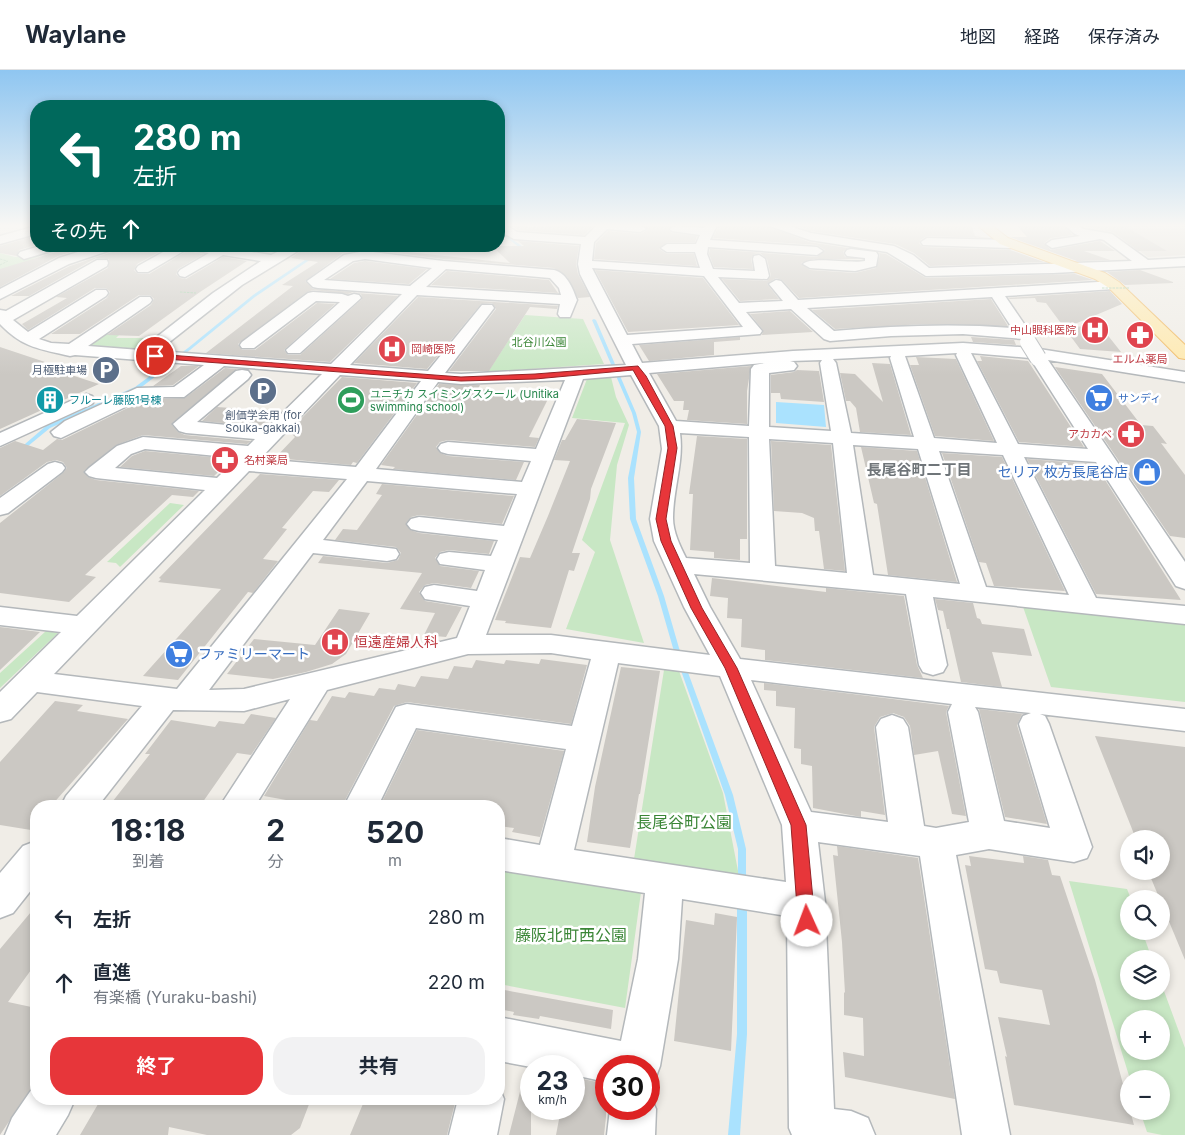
<!DOCTYPE html>
<html lang="ja">
<meta charset="utf-8">
<style>
:root{--surface:#fff;--page:#f2f2f3;--text:#1f2937;--muted:#747a83;--line:#e0e1e3;--accent:#e7363a}
body{margin:0;font-family:Inter,"Noto Sans JP",sans-serif;background:var(--page);color:var(--text);height:100vh;display:flex;flex-direction:column;font-size:19px;white-space:nowrap}
*{box-sizing:border-box;margin:0}
p{font-size:16px;color:var(--muted)}
.icon{flex:none;width:28px;height:28px;fill:none;stroke:currentColor;stroke-width:2;stroke-linecap:round;stroke-linejoin:round}
.map{position:relative;flex:1;overflow:hidden}
.details{position:absolute;left:30px;top:730px;width:475px;height:305px;display:flex;flex-direction:column;background:var(--surface);border-radius:20px;box-shadow:0 2px 8px #0003}
.details>*{flex:none}
.guide{position:absolute;left:30px;top:30px;width:475px;height:152px;border-radius:20px;box-shadow:0 2px 8px #0003;background:#00695c;color:#fff;overflow:hidden}
.controls{position:absolute;left:1120px;top:760px;display:grid;gap:10px}
.controls a{display:grid;place-items:center;width:50px;height:50px;border-radius:50%;background:var(--surface);box-shadow:0 2px 8px #0003;font-size:25px}
.speed{position:absolute;left:520px;top:985px;display:flex;gap:10px;font-size:25px;font-weight:700;text-align:center}
.speed>*{display:grid;place-content:center;width:65px;height:65px;border-radius:50%;background:var(--surface);box-shadow:0 2px 8px #0003;line-height:1}
.speed small{font-size:12px;font-weight:400}
.speed .limit{border:8px solid #d22;background:#fff;color:#111}
.pin{position:absolute;display:grid;place-items:center;width:42px;height:42px;color:#fff;margin:-21px;border:2px solid #fff;border-radius:50%;box-shadow:0 1px 5px #0007}
.me{position:absolute;width:55px;margin:-28px;rotate:358deg;stroke-linejoin:round;filter:drop-shadow(0 0 4px #0008)}
.turn{display:flex;align-items:center;gap:18px;height:105px;padding:0 20px;font-size:22px}
.turn .icon{width:65px;height:65px;stroke-width:2.5}
.turn b{display:block;font-size:35px;line-height:42px}
.then{display:flex;align-items:center;height:48px;padding:0 20px;background:#0003;gap:10px;font-size:19px}
.eta{display:flex;justify-content:space-evenly;align-items:center;height:85px;text-align:center}
.eta b{font-size:30px;font-weight:700;line-height:35px}
.action{display:flex;gap:10px;margin-top:auto;padding:10px 20px}
.action a{flex:1;height:58px;border-radius:20px;background:var(--accent);color:#fff;font-size:20px;font-weight:700;line-height:58px;text-align:center}
.action a+a{background:var(--page);color:var(--text)}
ul{padding:0;list-style:none}
li{display:flex;align-items:center;gap:15px;height:65px;padding:0 20px}
li div{flex:1}
li b{display:block;font-size:19px}
li em{font-style:normal}
header{display:flex;align-items:center;gap:30px;box-sizing:border-box;height:70px;padding:0 25px;background:var(--surface);border-bottom:1px solid var(--line)}
header strong{font-size:24px}
nav{display:flex;gap:28px;margin-inline-start:auto;font-size:18px}
.map>svg:first-child{display:block}
.commercial{fill:#fef3df}
.education{fill:#e0dcd5}
.green{fill:#c8e7c4;fill-rule:evenodd}
.water{fill:#aae2fe}
.lines{fill:none;stroke-linecap:round;stroke-linejoin:round}
.stream{fill:#aae2fe;fill-rule:evenodd}
.building{fill:#cbc8c3}
.minor-casing{stroke:#b4b8bb;stroke-width:3}
.major-casing{stroke:#f0b961;stroke-width:2}
.path{stroke:#9fcba6;stroke-width:1;stroke-dasharray:2.5 1;stroke-linecap:butt}
.minor{fill:#fff;fill-rule:evenodd}
.major{fill:#fee9af;fill-rule:evenodd}
.minor-bridge-casing{stroke:#b4b8bb;stroke-width:18;stroke-linecap:butt}
.path-bridge{stroke:#9fcba6;stroke-width:1;stroke-dasharray:2.5 1;stroke-linecap:butt}
.minor-bridge{stroke:#fff;stroke-width:16}
.route{fill:#e7363a;stroke:#962326}
.labels{text-anchor:middle;stroke-width:5;stroke-linejoin:round;paint-order:stroke}
.far-health-label{font-size:11px;fill:#be3a42;stroke:#fff;text-anchor:end}
.far-park-label{font-size:11px;fill:#3b8637;stroke:#fff}
.far-service-label{font-size:11px;fill:#4e5e75;stroke:#fff;text-anchor:end}
.far-leisure-label{font-size:11px;fill:#27864d;stroke:#fff;text-anchor:start}
.far-shop-label{font-size:11px;fill:#366cbe;stroke:#fff;text-anchor:start}
.far-culture-label{font-size:11px;fill:#0d838f;stroke:#fff;text-anchor:start}
.shop-label{font-size:14px;fill:#366cbe;stroke:#fff;text-anchor:end}
.health-label{font-size:14px;fill:#be3a42;stroke:#fff;text-anchor:start}
.neighbourhood-label{font-size:15px;font-weight:bold;fill:#6f7579;stroke:#fff}
.near-park-label{font-size:16px;fill:#3b8637;stroke:#fff}
</style>
<header>
<strong>Waylane</strong>
<nav><a>地図</a><a>経路</a><a>保存済み</a></nav>
</header>
<div class="map">
<svg width="1185" height="1065" viewBox="0 0 1185 1065">
<rect width="100%" height="100%" fill="#f0ede7"/>
<!-- commercial -->
<path class="commercial" d="M991 155H1067L1078 163 1017 172 1006 167Z"/>
<!-- education -->
<path class="education" d="M1075 155H1185V185L1148 187 1120 166 1092 163Z"/>
<!-- green -->
<path class="green" d="M0 183 15 187 33 184 40 186 0 204Z
M525 245 583 249 604 294 488 302Z
M100 264H120L116 268H155L140 279 85 275Z
M611 307 616 327 629 355 617 395 610 470 644 573 566 559 595 482 582 470 625 353 572 348 587 309Z
M170 433 184 435 120 497 116 493 107 492Z
M1022 534 1185 551V632L1051 617Z
M46 561 58 563 0 618V603Z
M664 600 679 601 723 723 739 806 634 789Z
M504 791 642 815 625 938 499 914V808Z
M1069 811 1127 819 1131 829H1129V861H1142L1152 889H1129V921H1161V913L1185 978V1065H1162L1147 1062 1140 1041H1161V1009H1130ZM1129 949H1161V981H1129Z"/>
<!-- water -->
<path class="water" d="M776 332 824 335 826 357 776 353Z"/>
<g class="lines">
<!-- stream -->
<path class="stream" d="M499 160 526 179V181H524L499 162Z
M311 186 314 187 255 227 190 280 139 319 50 358 22 381H20L18 380 46 356 135 317 188 278 253 225Z
M594 249 596 250 636 343 641 362 634 408 636 449 664 526 679 578 733 725 746 779V814L745 817 742 818 739 817 738 814V779L725 725 673 578 658 526 630 449 628 408 637 362 632 343 592 250Z
M742 828 745 829 747 832V964L740 1065H728L737 964V832L739 829Z"/>
</g>
<!-- building -->
<path class="building" d="M510 155 531 157 594 155 584 165 518 160Z
M644 155H673L668 159 672 163 697 166 695 172H667L659 179 667 184H694L697 196 594 189 596 173 608 161 640 164 648 160Z
M719 155H765L809 172 848 178 843 182 845 187 861 189H814L801 193 810 200 855 203 876 198 880 185 879 183 886 184 926 208 1075 204 1093 210 799 228 782 210 776 208 767 214 779 229 740 231 722 209 767 211 771 206 767 189 760 183 754 184 751 189 753 199 714 197 709 184 710 179 817 187 825 180 817 175 713 168Z
M794 155H971L975 166 989 168 927 166 920 170 919 173 923 177 1010 180 1044 192 930 196 914 183 895 174 811 161Z
M1016 155H1062L1073 165 1051 168 1044 173 1051 180 1100 171 1115 181H1084L1110 190 1077 191 1010 167H1027Z
M1081 155H1123L1167 181H1138L1113 162Z
M36 166V175L19 180 17 186 0 183V176Z
M518 171 579 176 576 194 578 204 590 227 578 228 567 207 554 198 443 189 365 179 343 183 305 211 313 219 353 222 348 224 313 220 307 222 238 274 242 280H255L317 233 335 234 284 280 288 285H300L362 229 361 224 357 223 398 226 330 292 206 283 293 216 282 215 318 192 291 188 308 176H352L510 193 492 176H524Z
M62 176H90L58 186 0 217V199L59 181Z
M118 176H170L137 194 134 200 138 204H149L187 181 204 184 178 199 176 204 180 208 186 209 223 187 247 191 200 222 139 266 107 265 151 235 154 229 150 225H139L80 264H51L107 228 110 222 106 218H95L28 260 22 254 67 228 56 227 108 198 109 189 96 188 29 226H11L70 196 115 181Z
M365 191 427 199 409 214 330 209 354 193Z
M595 200 703 208 739 255 628 262Z
M1140 200 1173 212V213L1125 215 1107 202Z
M447 201 549 210 558 223 431 215Z
M1110 221 1122 234 1070 256 1102 258 1121 282 1080 279 1046 233 1037 232 1035 228 1010 229 1008 228Z
M418 227 558 236 557 239 530 237 489 301H449L496 239 492 233 481 234 427 299 354 293Z
M991 229 1008 256 923 254 835 259 812 240Z
M790 241 813 262 762 265 763 260 750 244Z
M740 267V270L714 272V285L649 291 639 275Z
M971 267 1014 270 1016 275 973 272Z
M0 277 45 292 37 294 99 314 0 359Z
M980 286 1028 291 1084 377 1019 372 977 291H982Z
M916 287 956 289 994 371 935 366 910 295H919Z
M872 293 890 294 911 365 860 362 856 338 850 331H846L840 303 855 304 883 332Z
M181 296H199L173 315 153 316Z
M751 296 747 321V354L687 350 689 340H683L684 331H674L657 304Z
M1055 297 1102 304 1141 355 1153 356 1167 374 1161 373 1185 405V468L1170 466Z
M225 298 237 299 172 353V355L178 362 185 365 251 371 247 374 143 365 116 375 84 401 88 407 96 410 199 421 193 427 172 425 85 505 96 507 69 532 0 523V453L63 403 67 398 63 392 56 390 47 392 0 426V378L15 371 43 380 57 369 62 370 146 329 185 328Z
M797 300 819 301 824 332 781 329 780 323H771V305L794 302Z
M342 307 417 313 357 393 353 392 351 395 275 388 295 367 289 361Z
M439 314 480 315 478 319 512 322 510 326 548 329 529 367 539 368 535 377 448 370 440 372 436 377 440 383 448 386 524 392 516 410 393 399 395 397 381 395Z
M217 337 245 339 280 343 265 357 202 351Z
M577 349 616 353 591 419 590 429 572 483H580L574 501 569 500 551 558 505 553 506 551 495 550 520 487 530 488 548 446 570 391 554 390 562 370H565Z
M697 366 747 369V469H740V490L714 488V482L690 480 693 424H689Z
M771 371 831 375 845 501 824 499 819 461H815L814 448 802 443 774 441Z
M861 377 917 381 957 512 888 505 877 434 874 433Z
M145 381 232 389 214 406 120 397 132 386Z
M942 383 1002 387 1065 521 994 516 986 493 979 492Z
M1027 389 1095 394 1181 530 1096 524Z
M260 404 339 410 329 422 313 421 282 458 287 459 263 489 278 491 253 523 248 522 178 610 143 606 221 519 158 512 161 509 159 508Z
M382 414 514 426 502 454 419 445 411 447 406 453 410 460 419 463 494 471 489 484 449 480 440 482 435 488 440 496 479 501 471 518 434 513 425 515 419 522 425 531 462 537 446 567 424 565 435 543 400 539 422 503 318 493 323 486 387 493 398 490 401 483 396 477 335 470 343 459 357 460 382 425 376 424Z
M712 508 826 522V518L904 526 917 595 923 608 765 590V580L741 577 742 549 727 548 728 528 710 526Z
M935 529 973 533 977 548 980 549 982 554 1024 559 1032 586 992 582 1002 617 961 612 949 559H947L943 541 938 540Z
M339 539 370 543 346 584 332 594 306 602 273 609 227 604 254 569 315 575Z
M0 557 40 562 0 600Z
M541 589 587 595 571 654 407 632 394 636 342 736H319L264 726 310 650 317 651 332 626 345 628 349 622 374 626 379 618 395 620 398 614 415 617 421 606 448 609 454 596 472 598 476 590 504 594 506 590 539 594Z
M621 597 660 601 640 724H639L630 778 587 772 595 717Z
M764 613 949 636 946 642 966 746 952 744 938 681 914 685 910 656 904 647 893 643 880 647 874 657 885 745 861 741V747L813 738 812 696 801 694V679L794 678 795 638 776 636V621L764 620Z
M55 631 83 635 77 641 128 649 51 736H36V754L31 760 0 755V692Z
M979 639 1022 644 1017 655 1047 754 1005 747Z
M251 644 276 648 251 685 237 683 200 736 144 734 142 736H109L150 684H145L171 650 215 657 219 651 244 654Z
M417 660 564 681 540 767 512 762 514 758 499 756V736H380Z
M1095 666 1185 677V890L1148 801H1161V769H1136Z
M837 776 918 788 955 1029 845 1007 843 982 864 986 863 948 844 945V922L845 923 842 872 833 785 838 786Z
M969 786 1024 793 1023 786 1048 790 1052 805 1060 806 1095 910 1134 1055 1014 1035 1005 986 1007 987 998 947 1050 955 1042 920 1000 913 997 901 985 899 965 795 971 796Z
M36 836V893L8 932 36 938V1011L0 1065V879Z
M715 843 737 847 731 981 674 971 686 850 714 855Z
M499 919 613 940 611 959 540 946 539 949 513 945 514 942 499 939Z
M525 1002 531 1003V1065H509Z
M574 1007 606 1014V1047L604 1065H556L561 1039H574Z
M101 1029H166L184 1032 185 1029H242L254 1032 255 1030 268 1032V1029H311L300 1058 291 1065H207L169 1057 168 1065H80Z
M365 1029H456L447 1065H350Z"/>
<g class="lines">
<defs>
<path id="minor" d="M499 155H506L517 162 585 167 597 155H640L646 159 640 162 607 159 594 172 592 191 700 198 695 182H667L661 178 667 174H696L700 165 672 161 670 159 676 156 704 158 706 155H717L710 170 817 177 823 181 817 185 708 177 707 184 713 199 755 201 753 189 754 186 759 185 765 189 769 206 767 209 718 207 739 233 783 231 769 214 776 210 781 211 798 230 1114 211 1121 215 1114 219 1005 226 1031 264 1029 267 1023 269 963 264 891 266 830 271 824 269 791 239 746 242 762 261 760 264 632 274 642 293 793 281 963 273 1033 278 1185 302V312L1048 290 1185 492V519L1176 516 1096 392 1024 387 1096 528 1185 536V554L933 527 947 595 943 602 933 605 923 602 919 595 906 524 694 504 710 537 740 589 1185 639V661L1040 644 1045 646 1049 654 1092 777 1087 788 1074 792 989 779 956 785 1010 1065H962L920 786 818 772 825 832 834 1039 851 1041 868 1048 875 1065H792L789 1058 787 846 682 829 678 889 660 996 654 1012 649 1014V996H606V1012L574 1005V996L531 997 499 991V947L621 971 638 889 645 823 499 800V768L540 775 566 679 416 658 378 736H344L396 637 407 634 572 656 591 589 551 583 468 584 327 620 255 736H220L290 629 244 641 173 640 98 736H61L66 726 142 636 37 622 11 649 0 652V622L61 562 0 555V537L77 546 205 420 96 408 89 406 85 402 89 398 117 376 143 367 248 376 255 369 186 363 179 361 173 354 236 301 242 300 248 301 251 305 248 309 197 352 266 359 322 304 224 296 184 327H146L61 368 54 366 51 362 65 351 137 318 174 317 204 295 75 285 70 286C40 279 23 278 0 254V240L6 241 97 190H107L108 193 107 196 13 250 28 262 96 220H106L108 223 106 226 39 269 51 273 69 274 140 227H150L152 230 150 233 88 276 140 280 213 223 261 191 223 185 185 207 180 206 178 203 180 200 209 183 187 179 148 202H138L136 199 138 196 174 176H214L271 185 290 176H306L242 215 158 281 331 294 402 224 318 218 313 217 307 211 344 185 365 181 443 191 554 200C567 203 573 219 577 230L570 247H560L558 244 560 234 417 225 350 295 428 301 482 235H492L494 238 445 303 461 304 626 295 580 204 578 194 581 174 514 169 499 161ZM365 189 432 198 410 216 324 210 353 191ZM592 198 704 206 743 257 627 265ZM446 199 550 208 559 218 561 225 426 217ZM992 227 1012 258C952 253 893 256 834 261L807 238ZM957 283 956 285 997 373 934 368 905 286ZM971 283 1030 288 1088 379 1018 374ZM891 286 890 288 914 367 851 363 836 293 833 289ZM822 290 820 293 831 361 769 357V303L794 300 797 296 794 292 790 291ZM765 293 754 295 751 299 749 356 676 351 649 303ZM340 305 421 311 356 397 260 389ZM631 305 659 356 662 379 650 449 654 471 684 537 710 585 551 565H486L583 309ZM565 310 536 379 448 372 441 374 438 378 441 382 448 384 531 391 522 412 376 399 438 312 461 314ZM680 363 749 367 750 493 686 488C680 476 673 462 673 448 673 419 684 392 680 363ZM769 369 833 373 847 503 775 496ZM853 375 918 379 960 514 873 505ZM145 379 237 388 217 408 115 398 131 384ZM939 381 1003 385 1069 525 986 517ZM249 401 347 409 177 619 54 604ZM367 411 517 424 504 456 419 447 411 449 407 454 411 459 419 461 498 470 491 486 449 482 440 484 437 489 440 494 485 500 477 521 434 515 425 517 421 523 425 529 470 536 457 568 244 619 209 620 313 483 387 491 396 489 399 484 396 479 323 470ZM618 593 720 606 782 755 786 812 574 780ZM751 610 952 634 948 642 969 752 936 758 924 756 908 657 903 649 892 645 881 649 876 657 888 752 811 742ZM975 637 1031 643 1023 646 1019 654 1050 758 1004 751 978 642Z
M767 155H786L811 163 894 176 913 185 929 198 1132 191 1104 170 1100 169 1052 178 1046 174 1052 170 1080 166 1075 164 1064 155H1077L1083 159 1112 164 1148 190 1185 188V196L1053 203 926 206 887 182 810 170Z
M36 156V164L0 174V166Z
M927 168 1010 170 1016 174 1010 178 923 175 921 172Z
M40 176H60L58 179 24 189 18 185 20 182Z
M97 176H116L114 179 69 194 0 229V219L59 188Z
M851 179 876 182 878 185 876 196 855 201 810 198 803 194C811 186 851 194 865 191V188L847 186 845 183 847 180Z
M313 222 342 224 348 226 354 224 359 225 361 228 300 283H288L286 280 340 232 316 231 254 278H242L240 275 242 272 308 223Z
M86 324 92 326 95 330 92 334 0 376V363Z
M55 392 62 394 65 398 62 402 8 443 0 445V428L48 394Z
M36 771V814L13 843 0 848V803L23 776Z
M36 1013V1029H75L68 1045 56 1065H5L12 1048Z
M499 1017 504 1029 497 1065H449L458 1029H499Z
M649 1023 656 1039 655 1065H607L610 1039H649Z"/>
<path id="major" d="M977 155H991L1008 168 1105 203 1119 212 1185 275V289L1179 288 1109 218 1095 209 1000 174Z"/>
</defs>
<!-- minor casing -->
<use href="#minor" class="minor-casing"/>
<!-- major casing -->
<use href="#major" class="major-casing"/>
<!-- path -->
<path class="path" d="M0 189 7 191
M0 195 8 191
M180 222 196 223"/>
<!-- minor -->
<use href="#minor" class="minor"/>
<!-- major -->
<use href="#major" class="major"/>
<defs>
<path id="minor-bridge" d="M1028 272 1038 288"/>
</defs>
<!-- minor-bridge casing -->
<use href="#minor-bridge" class="minor-bridge-casing"/>
<!-- path-bridge -->
<path class="path-bridge" d="M1102 218H1129"/>
<!-- minor-bridge -->
<use href="#minor-bridge" class="minor-bridge"/>
</g>
<!-- sky -->
<linearGradient id="sky" x2="0" y2="1"><stop stop-color="#8fc6f1"/><stop offset="0.51" stop-color="#f8f7f4"/><stop offset="1" stop-color="#f8f7f4" stop-opacity="0"/></linearGradient>
<rect width="1185" height="305" fill="url(#sky)"/>
<!-- route -->
<path class="route" d="M155 284 461 307 535 304 638 296 646 306 673 356 677 378 666 449 671 471 702 538 737 598 806 755 815 851 813 856 807 859 801 856 798 851 791 755 725 598 691 538 661 471 656 449 668 378 665 356 633 300 535 309 461 311 152 288V285Z"/>
<!-- icons -->
<defs>
<symbol id="hospital-disc" viewBox="-11 -11 22 22"><circle r="9.5" fill="#e0444e" stroke="#fff"/><path d="M-5-5h3v3.5h4V-5h3V5h-3V1.5h-4V5h-3Z" fill="#fff"/></symbol>
<symbol id="pharmacy-disc" viewBox="-11 -11 22 22"><circle r="9.5" fill="#e0444e" stroke="#fff"/><path d="M-2-6h4v4h4v4h-4v4h-4v-4h-4v-4h4Z" fill="#fff"/></symbol>
<symbol id="parking-disc" viewBox="-11 -11 22 22"><circle r="9.5" fill="#5c6f8a" stroke="#fff"/><path d="M-3.5-5.5H1a3.5 3.5 0 0 1 0 7H-1V5.5H-3.5ZM-1-3.4V-.6H.8a1.4 1.4 0 0 0 0-2.8Z" fill="#fff"/></symbol>
<symbol id="supermarket-disc" viewBox="-11 -11 22 22"><circle r="9.5" fill="#3f7fe0" stroke="#fff"/><path d="M-6-5.5h2.5l.6 2H6L4.5 2H-2.5L-4.4-4H-6ZM-1.5 3.2a1.3 1.3 0 1 0 .1 0ZM3 3.2a1.3 1.3 0 1 0 .1 0Z" fill="#fff"/></symbol>
<symbol id="building-disc" viewBox="-11 -11 22 22"><circle r="9.5" fill="#0f9aa8" stroke="#fff"/><path d="M-4-6H4V6H1V3H-1V6H-4ZM-2.5-4.3h1.7v1.8h-1.7ZM.8-4.3h1.7v1.8H.8ZM-2.5-1h1.7V.8h-1.7ZM.8-1h1.7V.8H.8Z" fill="#fff"/></symbol>
<symbol id="stadium-disc" viewBox="-11 -11 22 22"><circle r="9.5" fill="#2e9e5b" stroke="#fff"/><path d="M0-5a6.5 5 0 1 0 0 10a6.5 5 0 1 0 0-10ZM-3.5-1.8h7v3.6h-7Z" fill="#fff"/></symbol>
<symbol id="shop-disc" viewBox="-11 -11 22 22"><circle r="9.5" fill="#3f7fe0" stroke="#fff"/><path d="M-5-2.5h2.3a2.7 3.5 0 0 1 5.4 0H5L5.5 6h-11ZM-1.5-2.5h3a1.5 2.3 0 0 0-3 0Z" fill="#fff"/></symbol>
</defs>
<g fill-rule="evenodd">
<use href="#hospital-disc" x="1079" y="244" width="32" height="32"/>
<use href="#pharmacy-disc" x="1124" y="249" width="32" height="32"/>
<use href="#hospital-disc" x="376" y="263" width="32" height="32"/>
<use href="#parking-disc" x="90" y="284" width="32" height="32"/>
<use href="#parking-disc" x="247" y="305" width="32" height="32"/>
<use href="#supermarket-disc" x="1083" y="312" width="32" height="32"/>
<use href="#building-disc" x="34" y="314" width="32" height="32"/>
<use href="#stadium-disc" x="335" y="314" width="32" height="32"/>
<use href="#pharmacy-disc" x="1115" y="348" width="32" height="32"/>
<use href="#pharmacy-disc" x="209" y="374" width="32" height="32"/>
<use href="#shop-disc" x="1131" y="386" width="32" height="32"/>
<use href="#hospital-disc" x="319" y="556" width="32" height="32"/>
<use href="#supermarket-disc" x="163" y="568" width="32" height="32"/>
</g>
<g class="labels">
<!-- far-health labels -->
<g class="far-health-label">
<text x="1076" y="264">中山眼科医院</text>
<text x="411" y="283" text-anchor="start">岡崎医院</text>
<text x="1140" y="293" text-anchor="middle">エルム薬局</text>
<text x="1112" y="368">アカカベ</text>
<text x="244" y="394" text-anchor="start">名村薬局</text>
</g>
<!-- far-park labels -->
<g class="far-park-label">
<text x="539" y="276">北谷川公園</text>
</g>
<!-- far-service labels -->
<g class="far-service-label">
<text x="87" y="304">月極駐車場</text>
<text x="263" y="349" text-anchor="middle">創価学会用 (for<tspan x="263" dy="13">Souka-gakkai)</tspan></text>
</g>
<!-- far-leisure labels -->
<g class="far-leisure-label">
<text x="370" y="328">ユニチカ スイミングスクール (Unitika<tspan x="370" dy="13">swimming school)</tspan></text>
</g>
<!-- far-shop labels -->
<g class="far-shop-label">
<text x="1118" y="332">サンディ</text>
</g>
<!-- far-culture labels -->
<g class="far-culture-label">
<text x="69" y="334">フルーレ藤阪1号棟</text>
</g>
<!-- shop labels -->
<g class="shop-label">
<text x="1128" y="407">セリア 枚方長尾谷店</text>
<text x="198" y="589" text-anchor="start">ファミリーマート</text>
</g>
<!-- health labels -->
<g class="health-label">
<text x="354" y="577">恒遠産婦人科</text>
</g>
<!-- neighbourhood labels -->
<g class="neighbourhood-label">
<text x="919" y="405">長尾谷町二丁目</text>
</g>
<!-- near-park labels -->
<g class="near-park-label">
<text x="684" y="758">長尾谷町公園</text>
<text x="571" y="871">藤阪北町西公園</text>
</g>
</g>
</svg>
<div class="controls">
<a><svg class="icon" aria-label="sound" viewBox="0 0 24 24"><path d="M4 9h4l5-4v14l-5-4H4zM17 9q2 3 0 6"/></svg></a>
<a><svg class="icon" aria-label="search" viewBox="0 0 24 24"><circle cx="10" cy="10" r="6"/><path d="M15 15l6 6"/></svg></a>
<a><svg class="icon" aria-label="layers" viewBox="0 0 24 24"><path d="M12 4l9 5-9 5-9-5zM3 14l9 5 9-5"/></svg></a>
<a>+</a>
<a>−</a>
</div>
<div class="speed"><div>23<small>km/h</small></div><div class="limit">30</div></div>
<div class="pin" style="left:155px;top:286px;background:#d93025"><svg class="icon" aria-label="arrive" viewBox="0 0 24 24"><path d="M6 21V4h12l-3 4 3 4H6"/></svg></div>
<svg class="me" style="left:807px;top:851px" viewBox="-20 -20 40 40"><circle r="19" fill="#fff"/><path d="M0-13L10 11 0 6-10 11z" fill="#e7363a"/></svg>
<div class="guide">
<div class="turn"><svg class="icon" aria-label="left" viewBox="0 0 24 24"><path d="M17 20v-9H6M10 6l-5 5 5 5"/></svg><div><b>280 m</b>左折</div></div>
<div class="then">その先<svg class="icon" aria-label="ahead" viewBox="0 0 24 24"><path d="M12 20V5M6 11l6-6 6 6"/></svg></div>
</div>
<section class="details">
<div class="eta">
<div><b>18:18</b><p>到着</p></div>
<div><b>2</b><p>分</p></div>
<div><b>520</b><p>m</p></div>
</div>
<ul>
<li><svg class="icon" aria-label="left" viewBox="0 0 24 24"><path d="M17 20v-9H6M10 6l-5 5 5 5"/></svg><div><b>左折</b></div><em>280 m</em></li>
<li><svg class="icon" aria-label="ahead" viewBox="0 0 24 24"><path d="M12 20V5M6 11l6-6 6 6"/></svg><div><b>直進</b><p>有楽橋 (Yuraku-bashi)</p></div><em>220 m</em></li>
</ul>
<div class="action"><a>終了</a><a>共有</a></div>
</section>
</div>
